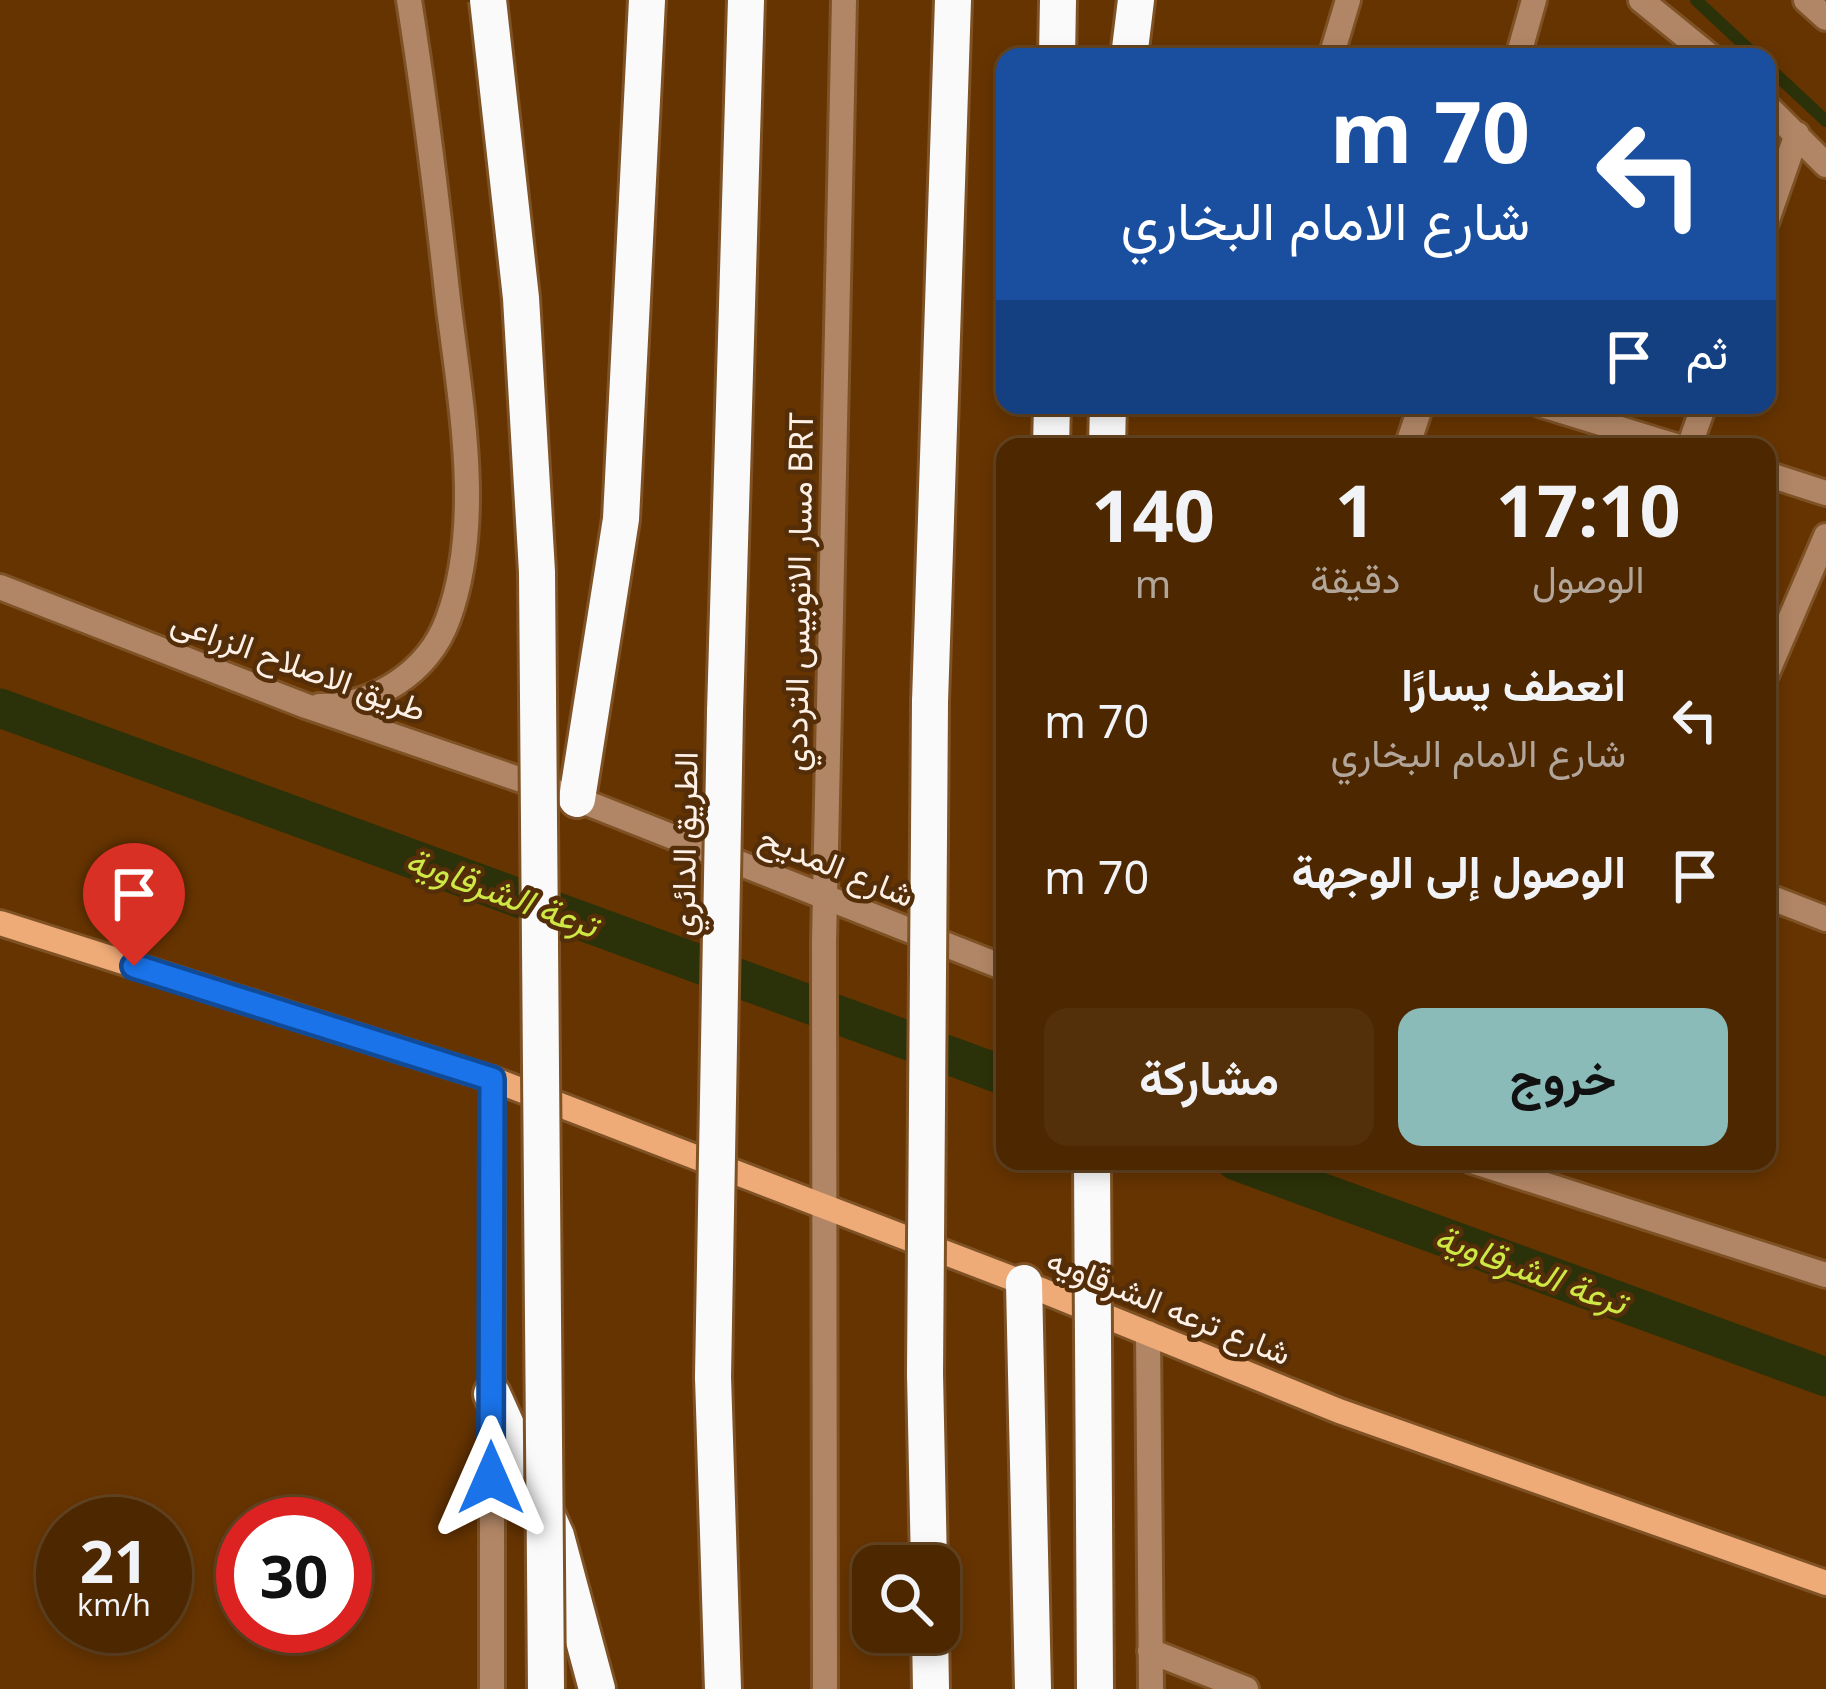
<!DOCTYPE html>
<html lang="ar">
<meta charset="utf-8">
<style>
:root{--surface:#4c2700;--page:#532f0a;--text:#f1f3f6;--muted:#b2a599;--line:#634422;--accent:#8bbbb9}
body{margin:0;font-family:"Noto Sans",Vazirmatn,sans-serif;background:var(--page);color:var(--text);direction:rtl;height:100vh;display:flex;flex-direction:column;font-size:45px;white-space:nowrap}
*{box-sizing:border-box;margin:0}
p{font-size:39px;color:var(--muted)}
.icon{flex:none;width:66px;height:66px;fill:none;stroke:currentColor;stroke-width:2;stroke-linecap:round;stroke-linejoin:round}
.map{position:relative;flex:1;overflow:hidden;direction:ltr}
.details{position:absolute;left:996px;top:438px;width:780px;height:732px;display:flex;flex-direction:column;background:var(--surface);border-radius:24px;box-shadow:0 6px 18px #0003,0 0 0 3px var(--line);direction:rtl}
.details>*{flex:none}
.guide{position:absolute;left:996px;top:48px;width:780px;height:366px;border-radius:24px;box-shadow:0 6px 18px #0003,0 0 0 3px var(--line);direction:rtl;background:#1a4fa0;color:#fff;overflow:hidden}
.tools{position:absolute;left:852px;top:1545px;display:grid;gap:24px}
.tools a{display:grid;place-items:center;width:108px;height:108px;border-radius:24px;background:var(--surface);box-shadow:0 6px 18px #0003,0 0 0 3px var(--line);font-size:60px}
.speed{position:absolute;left:36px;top:1497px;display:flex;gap:24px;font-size:60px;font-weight:700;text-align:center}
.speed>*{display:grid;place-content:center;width:156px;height:156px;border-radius:50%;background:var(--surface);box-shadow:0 6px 18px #0003,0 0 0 3px var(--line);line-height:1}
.speed small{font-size:30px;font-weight:400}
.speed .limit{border:18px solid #d22;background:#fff;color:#111}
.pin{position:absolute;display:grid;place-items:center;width:102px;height:102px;color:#fff;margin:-123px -51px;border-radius:50% 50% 50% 0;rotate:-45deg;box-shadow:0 0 12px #0007}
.pin .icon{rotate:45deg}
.me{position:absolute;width:132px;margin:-66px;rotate:0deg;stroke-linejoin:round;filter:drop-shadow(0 0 9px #0008)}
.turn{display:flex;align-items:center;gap:42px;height:252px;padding:0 48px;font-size:54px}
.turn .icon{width:156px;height:156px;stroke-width:2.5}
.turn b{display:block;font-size:84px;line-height:102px}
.then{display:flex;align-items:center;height:114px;padding:0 48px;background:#0003;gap:24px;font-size:45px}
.eta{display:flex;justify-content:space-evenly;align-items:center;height:204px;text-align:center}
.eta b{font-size:72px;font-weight:700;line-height:84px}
.primary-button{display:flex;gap:24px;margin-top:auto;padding:24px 48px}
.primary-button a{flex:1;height:138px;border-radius:24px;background:var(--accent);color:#111;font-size:48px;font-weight:700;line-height:138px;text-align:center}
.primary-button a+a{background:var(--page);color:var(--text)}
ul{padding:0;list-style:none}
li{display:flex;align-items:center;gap:36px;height:156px;padding:0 48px}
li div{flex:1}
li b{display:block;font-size:45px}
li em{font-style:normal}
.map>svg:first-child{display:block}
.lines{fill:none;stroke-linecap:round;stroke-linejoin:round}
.stream{stroke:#2b3108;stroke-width:12}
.canal{stroke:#2b3108;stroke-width:39}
.lane-casing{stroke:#7e5225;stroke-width:30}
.street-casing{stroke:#7e5225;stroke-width:30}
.secondary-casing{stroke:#7e5225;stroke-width:30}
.highway-casing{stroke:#7e5225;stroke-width:42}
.lane{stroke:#b18666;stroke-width:24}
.street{stroke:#b18666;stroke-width:24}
.secondary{stroke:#eeab77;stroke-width:24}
.highway{stroke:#fafafa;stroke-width:36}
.highway-bridge-casing{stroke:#7e5225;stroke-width:42;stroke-linecap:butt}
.highway-bridge{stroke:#fafafa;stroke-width:36}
.route-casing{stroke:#114b97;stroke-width:30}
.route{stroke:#1a73e8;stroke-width:21}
.labels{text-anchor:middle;stroke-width:9;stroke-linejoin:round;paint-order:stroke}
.street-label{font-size:33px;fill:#fdf0e7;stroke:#542d09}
.water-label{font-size:36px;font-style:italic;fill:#cee846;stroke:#542d09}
</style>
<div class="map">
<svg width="1826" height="1689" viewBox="0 0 1826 1689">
<rect width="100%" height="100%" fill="#663400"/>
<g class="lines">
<!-- stream -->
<path class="stream" d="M1696 0 1757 57
M1767 66 1826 121"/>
<!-- canal -->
<path class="canal" d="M0 708 1005 1076
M1236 1161 1826 1377"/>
<defs>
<path id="lane" d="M825 1689 824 942 844 0"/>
<path id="street" d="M1641 0 1711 57
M1806 0 1826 18
M1331 57 1348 0
M1518 57 1534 0
M1767 106 1826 165
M1767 220 1797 134
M1542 405 1679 447
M1407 447 1421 405
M1689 447 1704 405
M1767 474 1826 493
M0 587 306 706 577 799 1005 968
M1767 673 1826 536
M319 706C375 706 428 673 448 619 484 521 460 401 448 300 437 200 425 100 409 0
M1767 896 1826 919
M1472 1161 1826 1275
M1148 1333 1151 1689
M1150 1651 1246 1689
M492 1689V1079"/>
<path id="secondary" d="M0 923 492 1079 1024 1283 1339 1411 1826 1583"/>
<path id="highway" d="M1057 57 1058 0
M1129 57 1136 0
M1051 447 1052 405
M1107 447 1108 405
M930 702 953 0
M725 712 746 0
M577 799 621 519 647 0
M1024 1283 1033 1689
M925 1374 929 1566
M713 1377 723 1689
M492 1394 556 1536 597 1689
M930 1632 931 1689"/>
</defs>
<!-- lane casing -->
<use href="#lane" class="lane-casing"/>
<!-- street casing -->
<use href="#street" class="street-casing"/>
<!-- secondary casing -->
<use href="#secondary" class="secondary-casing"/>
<!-- highway casing -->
<use href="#highway" class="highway-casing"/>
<!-- lane -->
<use href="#lane" class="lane"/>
<!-- street -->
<use href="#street" class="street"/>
<!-- secondary -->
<use href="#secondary" class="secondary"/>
<!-- highway -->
<use href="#highway" class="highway"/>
<defs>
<path id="highway-bridge" d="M488 0 521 298 537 572 546 1689
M1092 1161 1095 1689
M925 1374 930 702
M713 1377 725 712"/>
</defs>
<!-- highway-bridge casing -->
<use href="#highway-bridge" class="highway-bridge-casing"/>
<!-- highway-bridge -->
<use href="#highway-bridge" class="highway-bridge"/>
</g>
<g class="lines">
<defs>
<path id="route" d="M134 966 492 1079 491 1478"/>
</defs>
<!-- route casing -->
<use href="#route" class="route-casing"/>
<!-- route -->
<use href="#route" class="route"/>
</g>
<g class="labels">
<!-- street labels -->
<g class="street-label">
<text transform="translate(798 592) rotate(-89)" y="12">مسار الاتوبيس الترددي BRT</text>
<text transform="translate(299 665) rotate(20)" y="12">طريق الاصلاح الزراعى</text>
<text transform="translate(684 844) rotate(-89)" y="12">الطريق الدائري</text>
<text transform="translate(837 866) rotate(22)" y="12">شارع المديح</text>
<text transform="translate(1169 1306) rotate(22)" y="12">شارع ترعه الشرقاويه</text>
</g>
<!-- water labels -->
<g class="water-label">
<text transform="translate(502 892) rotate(20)" y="13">ترعة الشرقاوية</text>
<text transform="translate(1531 1269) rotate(20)" y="13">ترعة الشرقاوية</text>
</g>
</g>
</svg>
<div class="tools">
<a><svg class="icon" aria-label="search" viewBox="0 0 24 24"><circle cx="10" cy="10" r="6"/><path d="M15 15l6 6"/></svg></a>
</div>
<div class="speed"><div>21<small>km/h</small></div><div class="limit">30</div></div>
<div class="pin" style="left:134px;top:966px;background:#d93025"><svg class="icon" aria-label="arrive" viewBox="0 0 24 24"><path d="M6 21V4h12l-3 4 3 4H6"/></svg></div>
<svg class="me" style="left:491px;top:1478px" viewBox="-20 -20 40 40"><path d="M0-17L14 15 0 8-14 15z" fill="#1a73e8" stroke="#fff" stroke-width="4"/></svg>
<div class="guide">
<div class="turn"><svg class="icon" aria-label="left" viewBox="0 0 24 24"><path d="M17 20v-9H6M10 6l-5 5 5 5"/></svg><div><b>70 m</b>شارع الامام البخاري</div></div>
<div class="then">ثم<svg class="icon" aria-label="arrive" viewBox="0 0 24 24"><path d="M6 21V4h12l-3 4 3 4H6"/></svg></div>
</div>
<section class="details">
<div class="eta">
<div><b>17:10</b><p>الوصول</p></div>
<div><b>1</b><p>دقيقة</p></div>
<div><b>140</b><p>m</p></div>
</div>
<ul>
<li><svg class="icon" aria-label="left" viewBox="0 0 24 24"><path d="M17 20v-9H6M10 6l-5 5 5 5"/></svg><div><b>انعطف يسارًا</b><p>شارع الامام البخاري</p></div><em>70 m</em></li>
<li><svg class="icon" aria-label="arrive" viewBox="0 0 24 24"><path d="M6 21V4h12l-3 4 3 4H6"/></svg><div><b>الوصول إلى الوجهة</b></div><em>70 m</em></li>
</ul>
<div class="primary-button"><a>خروج</a><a>مشاركة</a></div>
</section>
</div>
